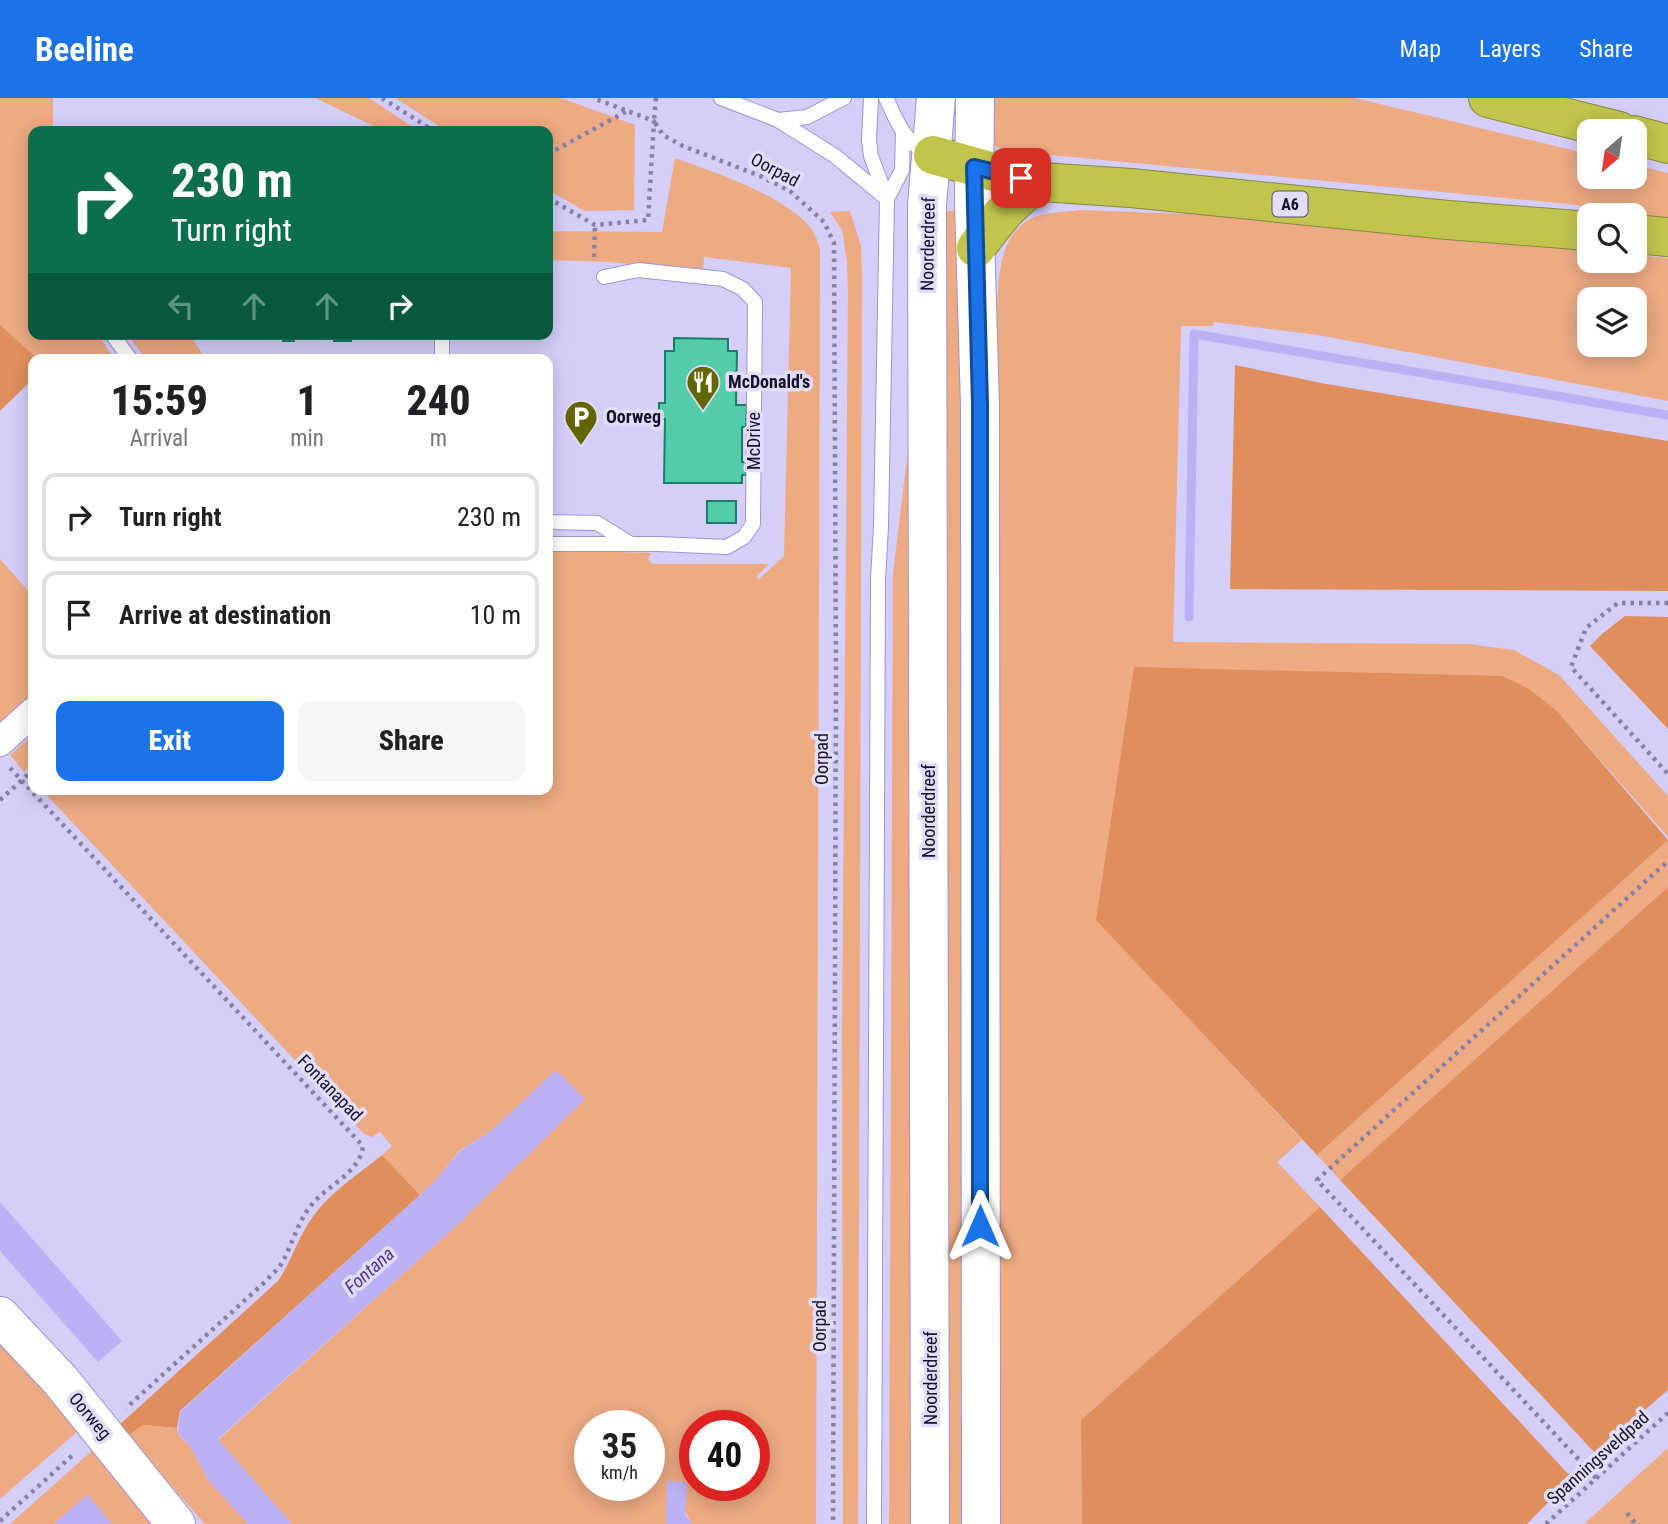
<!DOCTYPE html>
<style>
:root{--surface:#fff;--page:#f6f6f6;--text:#202124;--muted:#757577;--line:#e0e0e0;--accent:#1a73e8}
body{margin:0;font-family:"Roboto Condensed",sans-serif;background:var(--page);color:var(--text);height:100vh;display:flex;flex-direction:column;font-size:26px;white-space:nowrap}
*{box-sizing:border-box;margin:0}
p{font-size:23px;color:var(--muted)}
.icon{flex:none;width:38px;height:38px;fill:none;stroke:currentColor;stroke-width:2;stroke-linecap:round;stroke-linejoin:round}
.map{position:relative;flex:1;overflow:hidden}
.sheet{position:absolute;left:28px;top:256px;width:525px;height:441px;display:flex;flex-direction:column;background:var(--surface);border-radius:14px;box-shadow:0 4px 18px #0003}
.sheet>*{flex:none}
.top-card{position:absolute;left:28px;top:28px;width:525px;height:214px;border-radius:14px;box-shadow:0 4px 18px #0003;background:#0b6e4f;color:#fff;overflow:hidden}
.needle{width:46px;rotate:209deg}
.controls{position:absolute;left:1577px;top:21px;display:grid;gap:14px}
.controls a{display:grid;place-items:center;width:70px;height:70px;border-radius:14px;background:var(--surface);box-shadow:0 4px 18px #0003;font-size:35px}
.speed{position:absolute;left:574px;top:1312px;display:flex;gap:14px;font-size:35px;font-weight:700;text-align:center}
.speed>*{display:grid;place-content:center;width:91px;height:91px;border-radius:50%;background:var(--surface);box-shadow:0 4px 18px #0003;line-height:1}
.speed small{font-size:18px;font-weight:400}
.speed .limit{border:10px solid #d22;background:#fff;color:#111}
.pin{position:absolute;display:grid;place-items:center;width:60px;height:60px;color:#fff;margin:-30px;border-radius:14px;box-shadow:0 4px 10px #0006}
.me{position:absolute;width:77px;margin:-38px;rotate:0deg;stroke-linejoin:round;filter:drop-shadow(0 0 5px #0008)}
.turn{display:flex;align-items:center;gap:24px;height:147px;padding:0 28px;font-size:32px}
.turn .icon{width:91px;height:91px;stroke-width:2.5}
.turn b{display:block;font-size:49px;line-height:60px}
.lanes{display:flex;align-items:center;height:66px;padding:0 28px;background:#0003;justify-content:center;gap:35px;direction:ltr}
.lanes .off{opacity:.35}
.eta{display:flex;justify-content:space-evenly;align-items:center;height:119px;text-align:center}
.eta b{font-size:42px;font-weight:800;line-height:49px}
.button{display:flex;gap:14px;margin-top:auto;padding:14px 28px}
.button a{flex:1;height:80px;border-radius:14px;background:var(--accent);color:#fff;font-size:28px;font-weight:800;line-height:80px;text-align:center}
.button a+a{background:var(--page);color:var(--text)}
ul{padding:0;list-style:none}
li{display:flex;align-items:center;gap:21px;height:88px;margin:0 14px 10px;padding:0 14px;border:4px solid var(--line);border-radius:14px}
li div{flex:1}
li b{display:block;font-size:26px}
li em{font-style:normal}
header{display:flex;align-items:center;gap:42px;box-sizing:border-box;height:98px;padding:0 35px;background:var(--accent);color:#fff}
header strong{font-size:33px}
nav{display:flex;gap:38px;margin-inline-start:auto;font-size:24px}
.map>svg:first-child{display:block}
.green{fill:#edaa83;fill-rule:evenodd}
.forest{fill:#e08e5c}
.water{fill:#bcb1f5}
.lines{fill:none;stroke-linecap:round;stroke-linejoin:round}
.stream{stroke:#bcb1f5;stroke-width:9}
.building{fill:#53cca9;stroke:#187f66;stroke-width:2}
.lane-casing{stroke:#9e93d6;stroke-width:16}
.street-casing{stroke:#9e93d6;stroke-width:30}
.secondary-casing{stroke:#9e93d6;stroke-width:40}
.highway-casing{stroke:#868640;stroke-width:40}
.path{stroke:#8781a4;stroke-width:4.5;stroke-dasharray:3.5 5;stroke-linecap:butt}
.lane{stroke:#fff;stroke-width:14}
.street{stroke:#fff;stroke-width:28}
.secondary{stroke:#fff;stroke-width:38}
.highway{stroke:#c1c54c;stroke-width:38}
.route-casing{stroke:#114b97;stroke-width:18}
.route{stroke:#1a73e8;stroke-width:12}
.labels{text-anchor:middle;stroke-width:7;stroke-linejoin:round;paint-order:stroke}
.shield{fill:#e1ddfa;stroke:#544e68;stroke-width:2}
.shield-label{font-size:16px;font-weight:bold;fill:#17112a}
.street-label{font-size:18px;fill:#17112a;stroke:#e1ddfa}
.poi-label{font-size:18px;font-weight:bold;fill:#17112a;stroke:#e1ddfa;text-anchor:start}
.water-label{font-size:19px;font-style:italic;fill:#503696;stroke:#e1ddfa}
</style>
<header>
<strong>Beeline</strong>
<nav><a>Map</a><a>Layers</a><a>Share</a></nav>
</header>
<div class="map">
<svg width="1668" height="1426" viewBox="0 0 1668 1426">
<rect width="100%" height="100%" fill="#d4cef9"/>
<!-- green -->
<path class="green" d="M0 0H53V33H33V236H98L114 261H38L0 227Z
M315 0H369L419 33H384Z
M395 0H561L635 27 634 112 585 113 548 92V33H447Z
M984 0H1355L1589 56V79H1634L1635 67 1668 75V122L1569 106 1009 53 991 47Z
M675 60C713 74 792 99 814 135 817 140 818 146 820 151L816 1426H692L668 1383 666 1426H292L218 1342 454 1130 584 1001 556 973 491 1033 459 1053 435 1083 420 1097 382 1057 392 1048 380 1034 372 1039 364 1036 41 691H548V452L651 455 648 462 653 466H769L756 479 759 481 784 458 791 170 704 159 703 174 611 164 548 162V133L662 134ZM590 1328H649V1388H590ZM695 1328H754V1388H695Z
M1080 112 1237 118 1589 153V163H1634L1635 157 1668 160V303L1318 237 1214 224 1213 228H1181L1173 544 1468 546 1514 552 1559 577 1668 698V739L1558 614 1097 822 1302 1042 1277 1064 1320 1109 1081 1322 1082 1426H991L997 206C999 176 1000 138 1030 121 1043 114 1066 114 1080 112ZM1589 201H1634V247H1589Z
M850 113 861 148 862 177 858 1426H843L842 931 848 194 847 163 842 132 830 114Z
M935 113H966L962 1426H943L948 390 947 348 936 253Z
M127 236H190L205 261H146Z
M909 343 916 1426H889L893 476Z
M0 461 33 498V601L0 631Z
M33 636V666L24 674 10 657Z
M1668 742V789L1340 1082 1317 1057Z
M0 1245 79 1332 0 1401Z
M142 1327 177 1330 178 1336 190 1348 209 1383 248 1426H205L127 1338Z
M95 1350 155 1426H112L87 1397 54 1426H10Z
M1668 1350V1426H1584Z"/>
<!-- forest -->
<path class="forest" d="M0 227 38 261H33V281L0 313Z
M1235 267 1321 285 1668 343V493L1230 491Z
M1625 518 1668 519V631L1590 548 1602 536Z
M1134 569 1502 578 1529 591 1558 614 1668 742 1317 1057 1096 822Z
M1668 789V1292L1595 1355 1340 1082Z
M382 1057 420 1097 180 1313 177 1330 143 1327 127 1338 117 1329 278 1183C292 1163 298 1139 312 1120 329 1095 359 1076 382 1057Z
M1320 1109 1572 1380 1527 1426H1082L1081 1322Z"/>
<!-- water -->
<path class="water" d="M556 972 585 1001 454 1130 218 1341 292 1426H248L209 1383 190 1348 178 1335 180 1314 433 1085 460 1053 491 1033Z
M0 1104 122 1243 98 1264 0 1153Z
M667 1383 687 1384 685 1416 692 1426H666Z
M87 1396 112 1426H54L87 1397Z"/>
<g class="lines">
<!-- stream -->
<path class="stream" d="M1189 519 1194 236 1668 317"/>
</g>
<!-- building -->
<path class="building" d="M263 236H390V238H351V243H334V237H293L294 243H283L284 237Z
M674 240 728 241V253H737L736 307H747L746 329H742V364H746V377H742V385H664L665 321H659V305H665V253H674Z
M707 403H736V425H707Z"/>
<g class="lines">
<defs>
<path id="lane" d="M721 0 778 22 835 58 886 100
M871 0 869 42 871 58 887 101 881 428 878 481 874 1426
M886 0C896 21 904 45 928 55
M778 22 807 19 844 0
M887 101 902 72 903 35
M112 236 130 261
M442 236V261
M548 424 597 425 631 446
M548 446H658L727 449 744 439 753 426 755 204 743 191 723 181 638 172 604 179"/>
<path id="street" d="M0 644 33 614"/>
<path id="secondary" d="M975 0 974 106 980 307 981 1426
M0 1218 61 1283 176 1426
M930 1426 927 107 936 0"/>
<path id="highway" d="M1488 0 1619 33
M1634 37 1668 46
M933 57 1001 76 1041 84 1131 90 1448 122 1589 133
M1634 136 1668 139
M976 150C995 124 1012 100 1041 84"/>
</defs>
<!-- lane casing -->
<use href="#lane" class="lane-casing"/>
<!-- street casing -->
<use href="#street" class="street-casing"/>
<!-- secondary casing -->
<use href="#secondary" class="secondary-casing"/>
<!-- highway casing -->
<use href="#highway" class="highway-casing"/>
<!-- path -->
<path class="path" d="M382 0 434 33
M656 0 654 23 663 37 683 48 760 78 790 93 824 124 834 145 836 579 833 1426
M548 56 627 13
M548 100 595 127 648 122 654 23 593 0
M594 159 595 127
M1668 505H1618L1586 530 1571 569 1668 676
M10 670 363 1048C360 1074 330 1086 314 1104 299 1120 293 1144 283 1163 279 1171 271 1177 265 1184L126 1310
M0 702 33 672
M1596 1380 1317 1082 1668 763
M1627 1415 1636 1426
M0 1423 75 1355
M1546 1426 1668 1315"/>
<!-- lane -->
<use href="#lane" class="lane"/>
<!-- street -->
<use href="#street" class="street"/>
<!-- secondary -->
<use href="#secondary" class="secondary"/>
<!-- highway -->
<use href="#highway" class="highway"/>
</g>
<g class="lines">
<defs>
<path id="route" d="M980 1128V307L974 69 1021 80"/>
</defs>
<!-- route casing -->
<use href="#route" class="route-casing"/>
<!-- route -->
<use href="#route" class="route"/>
</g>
<!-- icons -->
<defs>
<symbol id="restaurant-pin" viewBox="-11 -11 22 30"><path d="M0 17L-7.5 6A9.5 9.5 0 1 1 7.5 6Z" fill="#636600" stroke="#e1ddfa"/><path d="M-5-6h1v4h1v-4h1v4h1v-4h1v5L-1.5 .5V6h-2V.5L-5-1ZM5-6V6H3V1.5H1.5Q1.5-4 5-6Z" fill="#fff"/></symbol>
<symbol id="parking-pin" viewBox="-11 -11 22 30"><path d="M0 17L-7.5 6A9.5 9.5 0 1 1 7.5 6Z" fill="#636600" stroke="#e1ddfa"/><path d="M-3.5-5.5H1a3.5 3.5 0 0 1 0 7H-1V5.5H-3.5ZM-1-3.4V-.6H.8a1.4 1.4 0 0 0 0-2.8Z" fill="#fff"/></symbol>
</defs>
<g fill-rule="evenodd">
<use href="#restaurant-pin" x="684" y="265" width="38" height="52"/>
<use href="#parking-pin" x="562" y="300" width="38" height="52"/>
</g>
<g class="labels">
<!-- shield labels -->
<rect class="shield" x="1272.5" y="93.5" width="35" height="25" rx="5"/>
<g class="shield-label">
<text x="1290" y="112">A6</text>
</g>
<!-- street labels -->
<g class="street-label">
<text transform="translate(775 72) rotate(28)" y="6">Oorpad</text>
<text transform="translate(928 146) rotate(-89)" y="6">Noorderdreef</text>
<text transform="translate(754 343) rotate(-90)" y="6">McDrive</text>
<text transform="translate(822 661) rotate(-90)" y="6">Oorpad</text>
<text transform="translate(929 713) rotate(-90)" y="6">Noorderdreef</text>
<text transform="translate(330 990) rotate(46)" y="6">Fontanapad</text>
<text transform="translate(820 1228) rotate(-90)" y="6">Oorpad</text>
<text transform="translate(931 1280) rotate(-90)" y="6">Noorderdreef</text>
<text transform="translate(90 1318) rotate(50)" y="6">Oorweg</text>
<text transform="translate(1598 1360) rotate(-42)" y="6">Spanningsveldpad</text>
</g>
<!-- poi labels -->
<g class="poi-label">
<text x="728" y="290">McDonald's</text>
<text x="606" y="325">Oorweg</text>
</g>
<!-- water labels -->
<g class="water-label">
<text transform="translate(369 1172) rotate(-42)" y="7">Fontana</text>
</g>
</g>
</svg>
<div class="controls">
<a><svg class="needle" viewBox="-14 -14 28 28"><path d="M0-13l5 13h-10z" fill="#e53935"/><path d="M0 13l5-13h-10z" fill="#757577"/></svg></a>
<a><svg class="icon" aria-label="search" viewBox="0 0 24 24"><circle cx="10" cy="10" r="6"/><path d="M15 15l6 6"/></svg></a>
<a><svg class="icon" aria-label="layers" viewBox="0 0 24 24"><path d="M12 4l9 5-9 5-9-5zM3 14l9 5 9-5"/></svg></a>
</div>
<div class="speed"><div>35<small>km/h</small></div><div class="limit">40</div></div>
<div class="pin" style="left:1021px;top:80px;background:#d93025"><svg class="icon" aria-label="arrive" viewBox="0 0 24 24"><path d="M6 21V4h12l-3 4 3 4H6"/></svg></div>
<svg class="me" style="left:980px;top:1128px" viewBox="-20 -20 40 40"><path d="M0-17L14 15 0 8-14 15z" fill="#1a73e8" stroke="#fff" stroke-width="4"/></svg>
<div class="top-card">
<div class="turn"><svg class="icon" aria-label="right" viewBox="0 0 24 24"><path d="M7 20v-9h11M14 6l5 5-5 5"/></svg><div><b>230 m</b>Turn right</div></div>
<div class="lanes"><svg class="icon off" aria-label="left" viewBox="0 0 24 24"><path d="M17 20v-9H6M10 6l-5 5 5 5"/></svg><svg class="icon off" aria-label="ahead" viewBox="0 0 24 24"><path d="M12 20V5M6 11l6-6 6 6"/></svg><svg class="icon off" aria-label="ahead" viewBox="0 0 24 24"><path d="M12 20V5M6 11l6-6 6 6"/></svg><svg class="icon" aria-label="right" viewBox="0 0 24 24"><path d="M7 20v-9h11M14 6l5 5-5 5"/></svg></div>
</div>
<section class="sheet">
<div class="eta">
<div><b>15:59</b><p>Arrival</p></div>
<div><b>1</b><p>min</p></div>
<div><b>240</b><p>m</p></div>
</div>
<ul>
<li><svg class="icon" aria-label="right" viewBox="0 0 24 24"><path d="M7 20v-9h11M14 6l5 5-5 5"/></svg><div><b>Turn right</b></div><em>230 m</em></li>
<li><svg class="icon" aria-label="arrive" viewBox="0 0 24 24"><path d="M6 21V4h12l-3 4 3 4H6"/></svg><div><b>Arrive at destination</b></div><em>10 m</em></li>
</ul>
<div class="button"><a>Exit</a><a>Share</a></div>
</section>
</div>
